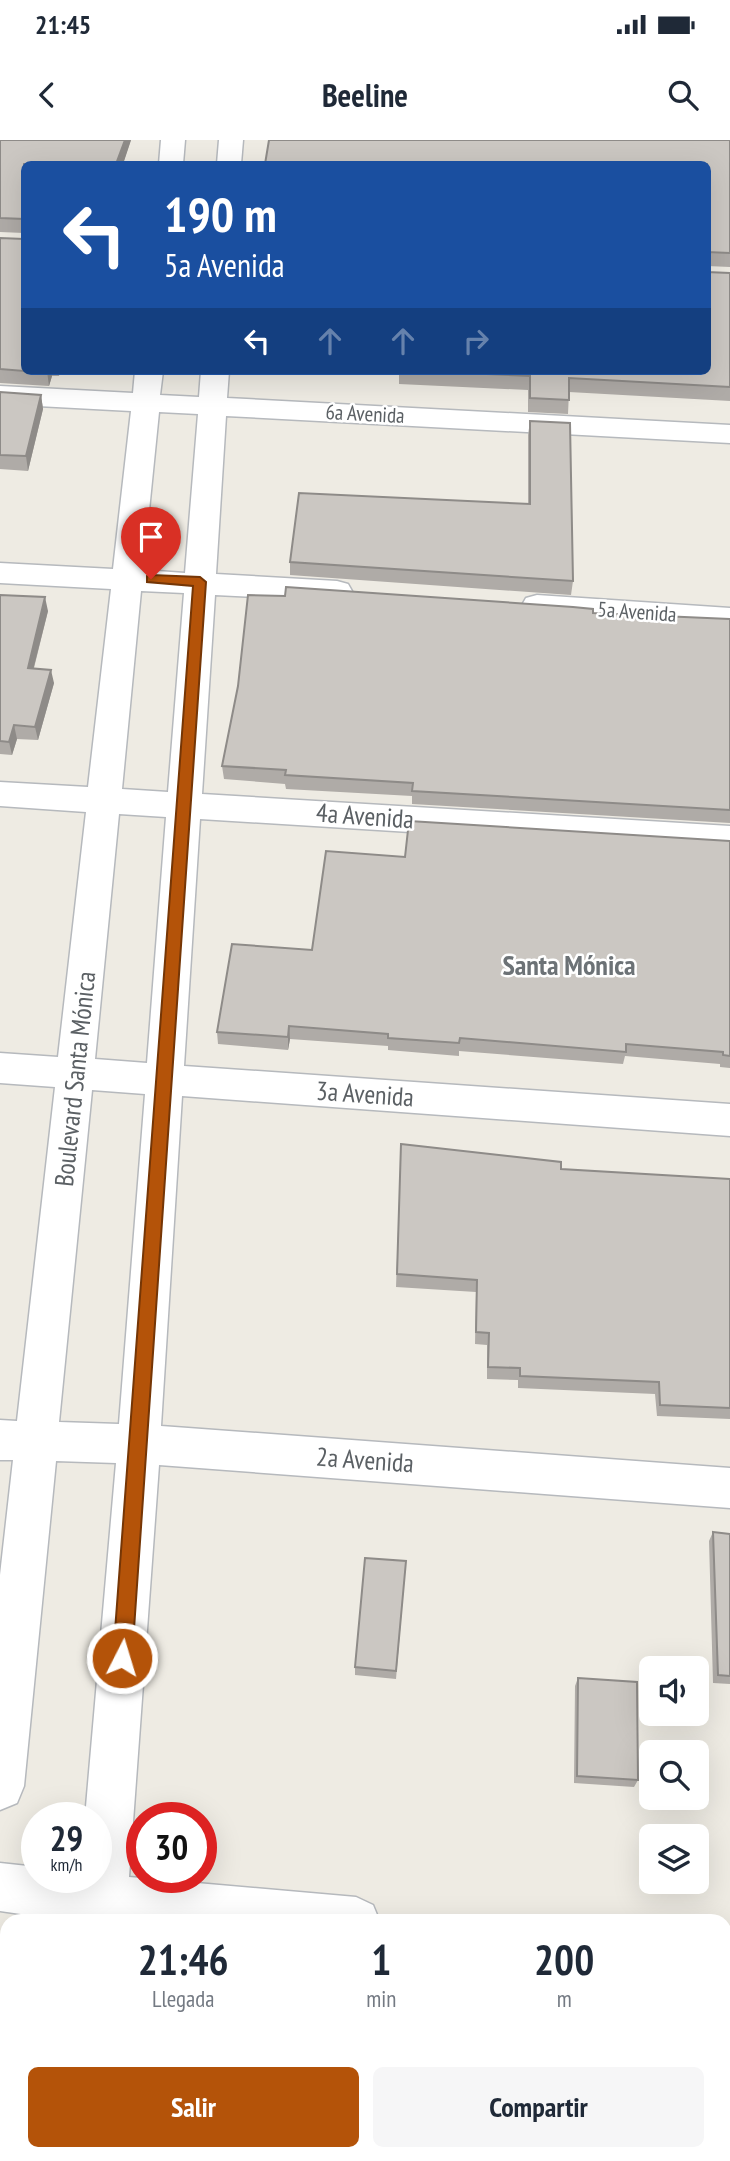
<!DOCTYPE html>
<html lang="es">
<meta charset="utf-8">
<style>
:root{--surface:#fff;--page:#f6f6f7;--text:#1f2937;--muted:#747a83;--accent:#b45309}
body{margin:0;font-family:"PT Sans Narrow",sans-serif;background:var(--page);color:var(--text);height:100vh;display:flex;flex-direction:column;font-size:26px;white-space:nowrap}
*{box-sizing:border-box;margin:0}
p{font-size:23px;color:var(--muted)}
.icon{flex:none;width:38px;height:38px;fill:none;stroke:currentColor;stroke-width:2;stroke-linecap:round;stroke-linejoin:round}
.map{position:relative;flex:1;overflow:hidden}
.panel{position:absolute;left:0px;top:1774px;width:732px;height:247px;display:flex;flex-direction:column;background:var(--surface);border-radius:21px 21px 0 0;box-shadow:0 7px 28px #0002}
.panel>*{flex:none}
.top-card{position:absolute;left:21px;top:21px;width:690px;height:214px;border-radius:10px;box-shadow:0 7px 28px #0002;background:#1a4fa0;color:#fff;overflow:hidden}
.buttons{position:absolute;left:639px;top:1516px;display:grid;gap:14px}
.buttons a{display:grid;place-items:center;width:70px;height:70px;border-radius:10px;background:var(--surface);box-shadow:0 7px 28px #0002;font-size:35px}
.speed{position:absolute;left:21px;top:1662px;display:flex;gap:14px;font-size:35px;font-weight:700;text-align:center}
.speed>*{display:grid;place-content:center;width:91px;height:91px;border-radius:50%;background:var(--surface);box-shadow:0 7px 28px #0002;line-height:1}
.speed small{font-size:18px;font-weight:400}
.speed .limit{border:10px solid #d22;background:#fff;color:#111}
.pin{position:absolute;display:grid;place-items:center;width:60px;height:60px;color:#fff;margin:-72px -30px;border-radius:50% 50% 50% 0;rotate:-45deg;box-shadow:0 0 7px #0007}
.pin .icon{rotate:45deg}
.me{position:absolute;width:77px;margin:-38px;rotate:5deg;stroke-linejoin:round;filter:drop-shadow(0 0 5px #0008)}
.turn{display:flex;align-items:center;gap:24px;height:147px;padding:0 28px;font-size:32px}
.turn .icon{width:91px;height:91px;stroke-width:2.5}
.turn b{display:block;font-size:49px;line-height:60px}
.lanes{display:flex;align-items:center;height:66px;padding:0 28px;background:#0003;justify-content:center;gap:35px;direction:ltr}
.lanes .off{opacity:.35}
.eta{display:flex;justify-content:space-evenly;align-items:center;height:119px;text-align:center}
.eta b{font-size:42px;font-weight:800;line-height:49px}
.action{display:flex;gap:14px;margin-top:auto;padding:14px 28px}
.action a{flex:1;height:80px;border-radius:10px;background:var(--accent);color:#fff;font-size:28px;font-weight:800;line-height:80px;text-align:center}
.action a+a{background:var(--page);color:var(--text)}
.status{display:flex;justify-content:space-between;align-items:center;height:49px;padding:0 35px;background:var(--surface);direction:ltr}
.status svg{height:19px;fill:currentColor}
header{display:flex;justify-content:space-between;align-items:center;height:91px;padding:0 28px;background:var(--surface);font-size:32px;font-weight:800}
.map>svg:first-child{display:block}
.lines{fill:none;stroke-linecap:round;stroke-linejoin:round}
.minor-casing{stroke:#b6b9bd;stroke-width:3}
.minor{fill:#fff;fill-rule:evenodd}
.wall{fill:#afaba7}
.shaded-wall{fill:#8e8b88}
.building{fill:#cbc7c2;stroke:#8e8b88;stroke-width:2}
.route{fill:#b45309;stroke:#753606;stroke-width:2}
.labels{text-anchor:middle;stroke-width:5;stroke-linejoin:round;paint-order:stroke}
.far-street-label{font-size:21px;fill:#5b6064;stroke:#fff}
.street-label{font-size:26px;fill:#5b6064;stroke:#fff}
.neighbourhood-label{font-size:28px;font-weight:bold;fill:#6c7276;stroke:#fff}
</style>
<div class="status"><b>21:45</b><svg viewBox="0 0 49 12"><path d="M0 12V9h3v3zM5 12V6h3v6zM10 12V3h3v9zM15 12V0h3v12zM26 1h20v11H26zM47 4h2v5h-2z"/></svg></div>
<header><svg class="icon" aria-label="back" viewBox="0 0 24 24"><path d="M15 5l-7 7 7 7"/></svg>Beeline<svg class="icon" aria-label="search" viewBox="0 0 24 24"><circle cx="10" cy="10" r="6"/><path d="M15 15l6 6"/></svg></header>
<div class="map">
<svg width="730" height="2021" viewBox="0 0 730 2021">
<rect width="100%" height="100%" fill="#eeebe3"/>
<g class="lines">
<defs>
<path id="minor" d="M161 0H185L183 24H159Z
M219 0H243L241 24H217Z
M135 231H163L160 255 199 257 201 231H229L227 258 730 285V303L226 276 216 434 337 441 348 444 352 451 348 458 337 461 215 455 202 654 730 686V712L200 679 184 926 730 964V996L182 956 161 1286 730 1328V1368L159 1325 129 1737 356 1757 373 1765 380 1782H76L0 1771V1723L37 1727V1738H96V1678H85L116 1323 56 1321 24 1646 17 1663 0 1670V1435L13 1320H0V1280L17 1281 55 947 0 943V913L58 917 86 672 0 666V642L88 647 111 449 0 443V423L113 429 131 271 0 264V246L133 253ZM159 272 198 274 185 433 143 430ZM141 451 184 453 168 652 122 649ZM119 674 166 677 147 923 95 919ZM92 950 145 954 119 1284 59 1282Z
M537 455 730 468V490L537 475 526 472 522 465 526 458Z
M724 1789H730V1839H724Z
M55 2014H107V2021H55Z"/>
</defs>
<!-- minor casing -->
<use href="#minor" class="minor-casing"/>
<!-- minor -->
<use href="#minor" class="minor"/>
</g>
<!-- wall -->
<path class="wall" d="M0 0H131L123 24 24 231H60L59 236H52L49 246 0 243V98L24 99V93L0 92Z
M730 0V127L707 126V132L730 133V261L569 252 568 274 528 272V250L399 244V231H707V24Z
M0 252 41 255 43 269 28 331 0 329Z
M530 281 573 441 571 455 290 435V422L528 364V295Z
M0 455 48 471 34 528 54 543 38 600 17 599 12 615 0 614Z
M593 473 730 479V683L412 664V656L286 649 285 644 224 639 222 626Z
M730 701V928L720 927V924L625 916 623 924 459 911V916L388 910V906L290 899 288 910 218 904 217 892 312 810 405 717Z
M401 1004 561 1029 730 1039V1279L657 1276 655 1254 518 1248V1240L487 1239V1205L475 1204 476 1152 396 1147Z
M713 1392 730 1394V1544L713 1543 709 1401Z
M406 1421 396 1539 355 1535V1527Z
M578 1538 638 1640 634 1647 574 1643 575 1546Z"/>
<!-- shaded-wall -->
<path class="shaded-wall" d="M125 0H131L123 24H116Z
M47 231H51L52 236 49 246Z
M41 255 43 269 28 331 26 316Z
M45 457 48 471 30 542 28 528Z
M51 530 54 543 38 600 35 587Z
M14 585 17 599 12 615 9 602Z
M289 886 290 899 288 910V897Z"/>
<!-- building -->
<path class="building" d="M0 0H125L116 24H24V231L0 229V98L24 99V79L0 78Z
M269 0H730V113L707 112V132L730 133V247L569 238V260L530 258V236L417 231H707V24H265Z
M0 252 41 255 26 316 0 315Z
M530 281 570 283 573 441 290 422 299 353 530 364Z
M286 447 573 467 593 469V473L730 479V670L412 651 413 643 285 635 286 630 222 626 238 546 248 455 285 456Z
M0 455 45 457 28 528 51 530 35 587 14 585 9 602 0 601Z
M409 681 730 701V916L723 915V912L626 904V912L460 898 459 903 388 898V894L289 886 288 897 217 892 232 804 312 810 326 711 405 717Z
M401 1004 561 1022V1029L730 1039V1268L660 1265 659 1242 520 1236V1228L488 1227 489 1193 476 1192 477 1140 397 1134Z
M713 1392 730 1394V1536L718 1535Z
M365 1418 406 1421 396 1531 355 1527Z
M578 1538 637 1542 638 1640 577 1636Z
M724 1924 730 1925V2021H157L158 2014H724Z"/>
<!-- route -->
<path class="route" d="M151 435 200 437 206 442 132 1518 129 1525 122 1527 115 1525 113 1518 193 446 147 442V436Z"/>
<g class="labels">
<!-- far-street labels -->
<g class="far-street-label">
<text transform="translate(365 274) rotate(3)" y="7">6a Avenida</text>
<text transform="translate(637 472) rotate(4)" y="7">5a Avenida</text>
</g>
<!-- street labels -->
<g class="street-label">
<text transform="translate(365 676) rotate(4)" y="9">4a Avenida</text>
<text transform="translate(75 939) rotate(-84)" y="9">Boulevard Santa Mónica</text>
<text transform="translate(365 954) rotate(4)" y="9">3a Avenida</text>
<text transform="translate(365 1320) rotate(4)" y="9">2a Avenida</text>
</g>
<!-- neighbourhood labels -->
<g class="neighbourhood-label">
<text x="569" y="835">Santa Mónica</text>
</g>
</g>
</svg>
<div class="buttons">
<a><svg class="icon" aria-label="sound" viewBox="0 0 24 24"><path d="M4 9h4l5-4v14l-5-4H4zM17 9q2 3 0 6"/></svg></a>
<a><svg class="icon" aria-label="search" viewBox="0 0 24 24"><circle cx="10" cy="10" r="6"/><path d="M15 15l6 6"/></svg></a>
<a><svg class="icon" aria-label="layers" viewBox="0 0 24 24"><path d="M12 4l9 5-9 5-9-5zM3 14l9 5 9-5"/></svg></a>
</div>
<div class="speed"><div>29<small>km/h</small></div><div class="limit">30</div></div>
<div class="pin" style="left:151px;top:439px;background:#d93025"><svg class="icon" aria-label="arrive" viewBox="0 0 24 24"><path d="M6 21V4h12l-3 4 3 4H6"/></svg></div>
<svg class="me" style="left:122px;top:1518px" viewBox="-20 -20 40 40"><circle r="17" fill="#b45309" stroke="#fff" stroke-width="3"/><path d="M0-11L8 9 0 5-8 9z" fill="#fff"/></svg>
<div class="top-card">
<div class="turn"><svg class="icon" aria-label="left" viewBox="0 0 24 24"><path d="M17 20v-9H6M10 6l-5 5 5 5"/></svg><div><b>190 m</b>5a Avenida</div></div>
<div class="lanes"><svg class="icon" aria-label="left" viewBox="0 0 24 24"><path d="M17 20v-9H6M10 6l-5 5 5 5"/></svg><svg class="icon off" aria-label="ahead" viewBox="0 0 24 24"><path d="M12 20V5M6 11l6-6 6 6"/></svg><svg class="icon off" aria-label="ahead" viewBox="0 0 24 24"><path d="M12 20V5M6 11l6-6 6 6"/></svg><svg class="icon off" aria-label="right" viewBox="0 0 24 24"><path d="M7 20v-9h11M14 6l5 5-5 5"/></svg></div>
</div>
<section class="panel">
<div class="eta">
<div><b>21:46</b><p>Llegada</p></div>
<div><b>1</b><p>min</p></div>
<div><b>200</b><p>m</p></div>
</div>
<div class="action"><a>Salir</a><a>Compartir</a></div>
</section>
</div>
